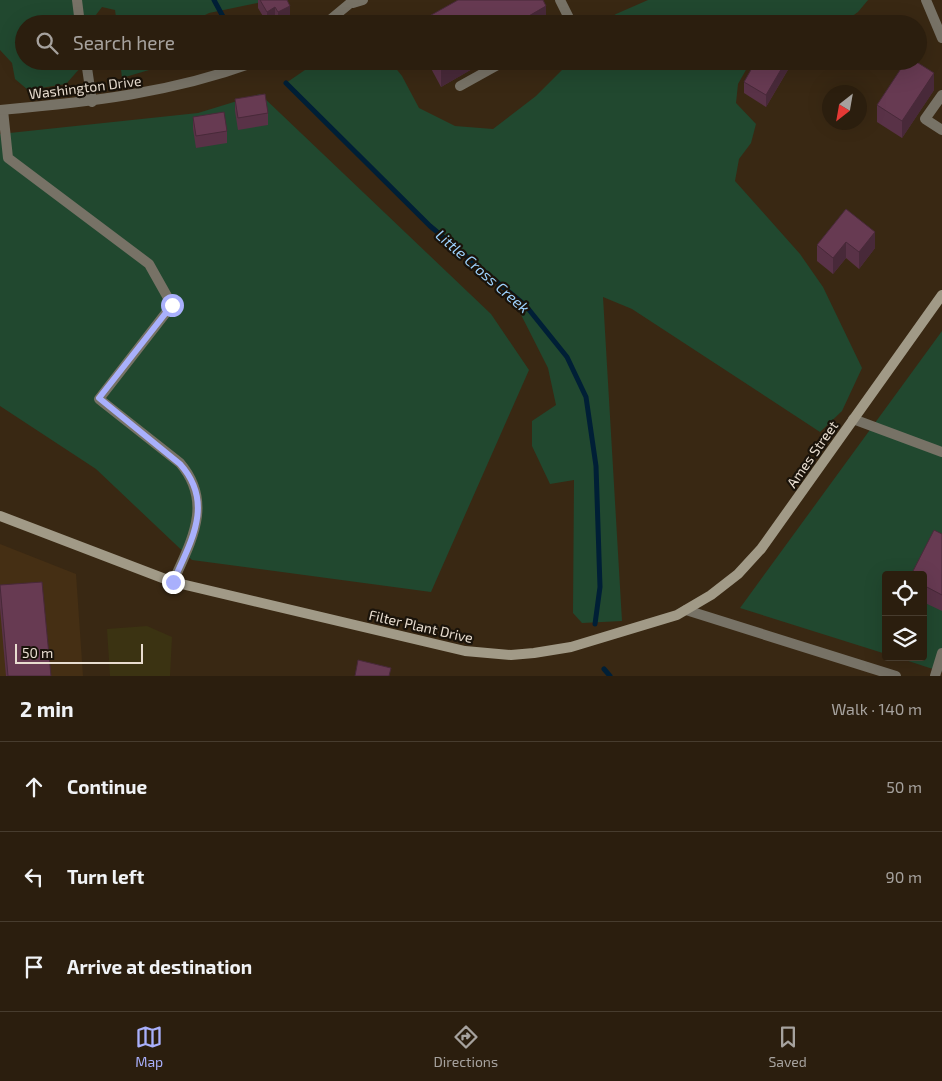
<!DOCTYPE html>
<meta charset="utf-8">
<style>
:root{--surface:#2b1e0e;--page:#332717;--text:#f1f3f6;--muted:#a6a29e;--line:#473c2e;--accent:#a9b0fc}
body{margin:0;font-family:"Exo 2",sans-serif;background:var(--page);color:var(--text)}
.controls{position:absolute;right:15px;bottom:15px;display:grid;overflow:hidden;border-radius:5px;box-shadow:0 5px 20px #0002}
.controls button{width:45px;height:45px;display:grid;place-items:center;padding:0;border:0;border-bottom:1px solid var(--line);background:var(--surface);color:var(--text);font:25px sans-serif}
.compass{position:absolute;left:822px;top:85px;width:45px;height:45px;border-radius:50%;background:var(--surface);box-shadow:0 5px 20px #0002;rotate:211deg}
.scale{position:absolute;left:15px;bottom:12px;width:128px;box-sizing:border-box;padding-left:5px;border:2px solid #e8ddd0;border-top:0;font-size:14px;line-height:18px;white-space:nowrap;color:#e8ddd0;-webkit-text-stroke:4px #1a130a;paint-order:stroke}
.stop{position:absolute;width:15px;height:15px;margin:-11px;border:4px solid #a9b0fc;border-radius:50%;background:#fff}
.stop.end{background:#a9b0fc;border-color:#fff;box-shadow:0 1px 5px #0008}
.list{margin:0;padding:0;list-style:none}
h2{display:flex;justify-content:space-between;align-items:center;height:65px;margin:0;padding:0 20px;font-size:21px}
h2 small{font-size:16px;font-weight:400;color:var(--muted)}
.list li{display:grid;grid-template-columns:32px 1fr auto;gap:15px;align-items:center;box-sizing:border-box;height:90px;padding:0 20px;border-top:1px solid var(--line)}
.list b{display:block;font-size:19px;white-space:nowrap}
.list em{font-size:16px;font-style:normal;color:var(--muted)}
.icon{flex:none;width:28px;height:28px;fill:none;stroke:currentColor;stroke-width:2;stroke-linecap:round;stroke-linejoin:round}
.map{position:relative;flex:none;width:942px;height:676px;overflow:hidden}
.search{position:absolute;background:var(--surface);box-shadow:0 5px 20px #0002;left:15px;right:15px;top:15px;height:55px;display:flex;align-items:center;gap:12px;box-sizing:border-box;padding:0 18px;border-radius:28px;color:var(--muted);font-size:19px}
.sheet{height:335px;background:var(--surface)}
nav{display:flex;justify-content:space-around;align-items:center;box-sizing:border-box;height:70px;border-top:1px solid var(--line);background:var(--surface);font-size:14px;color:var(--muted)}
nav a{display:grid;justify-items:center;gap:2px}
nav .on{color:var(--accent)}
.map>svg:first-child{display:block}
.built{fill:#452f14}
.green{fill:#21482f}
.sand{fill:#3b3312}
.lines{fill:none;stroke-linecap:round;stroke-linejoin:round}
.stream{stroke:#001f36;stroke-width:5}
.lane{stroke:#777266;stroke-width:10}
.street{stroke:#777266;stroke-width:10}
.secondary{stroke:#a19a87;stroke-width:10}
.wall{fill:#593247}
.shaded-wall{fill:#482939}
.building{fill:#673a52;stroke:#482939}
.route{stroke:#a9b0fc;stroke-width:6}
.labels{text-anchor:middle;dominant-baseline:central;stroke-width:4.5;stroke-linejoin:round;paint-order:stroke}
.street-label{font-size:14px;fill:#e8ddd0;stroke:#1a130a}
.water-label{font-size:15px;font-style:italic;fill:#9dd1fd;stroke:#1a130a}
</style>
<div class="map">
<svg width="942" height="676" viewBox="0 0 942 676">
<rect width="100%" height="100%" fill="#392813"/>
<path class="built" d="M0,544L76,574L83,676H0Z"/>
<g class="green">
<path d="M0,0H285L262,2L209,13L187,24H117L115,10L102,7L89,24H24V61H82L81,67L66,84L28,90L15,79L12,63L0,50Z"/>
<path d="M648,0H868L858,12L841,24H601L616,14Z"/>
<path d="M120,61H151L149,70L122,78Z"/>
<path d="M318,61H390L402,76L419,108L455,126L493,129L536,96L571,61H751L738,84L736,103L756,124L751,143L739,159L735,181L800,254L823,287L862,368L842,411L820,432L632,309L603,297L622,621L582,623L573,613L574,480L550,484L532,446V421L556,405L548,368L510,293L417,212L286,83Z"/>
<path d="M260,94L491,314L529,370L431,592L192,560L96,469L0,406V134L198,113Z"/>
<path d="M942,331V672L896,657H923V575H886V654L740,608Z"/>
</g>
<path class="sand" d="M147,626L172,637L170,676H110L107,629Z"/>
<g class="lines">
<g class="stream">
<path d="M214,0L227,24"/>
<path d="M286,83L430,226L526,306L567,357L586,397L596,466L600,587L595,624"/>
<path d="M604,669L610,676"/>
</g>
<g class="lane">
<path d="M560,0L572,24"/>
<path d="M926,0L942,38"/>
<path d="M353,3L363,0"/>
<path d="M460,86L505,61"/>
<path d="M942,95L925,119L942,130"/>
<path d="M3,110L8,158L149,264L172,305L99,399L180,463C214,503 191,541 173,582"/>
<path d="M853,419L942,452"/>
<path d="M935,676L942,653"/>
</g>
<g class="street">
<path d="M77,0L80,24"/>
<path d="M325,24L354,0"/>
<path d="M86,61L92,102"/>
<path d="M0,110C90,102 172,93 258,61"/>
<path d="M686,610L896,676"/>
</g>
<path class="secondary" d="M0,516L173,582L465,651L511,655L534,653L571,647L677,615L711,595L738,574L761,549L942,295"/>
</g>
<g class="wall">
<path d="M258,0H287L290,17L278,24L275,18L267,23L258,8Z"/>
<path d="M427,61H486L441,87Z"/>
<path d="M789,61V68L766,107L744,93V82Z"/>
<path d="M934,90L902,138L877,122V105Z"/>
<path d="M235,99L268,113V125L238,130L235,111Z"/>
<path d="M193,117L227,131V143L196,148L193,129Z"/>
<path d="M846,209L875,248L859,269L846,258L833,274L817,261V245Z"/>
<path d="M942,534V611L923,602V575Z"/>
<path d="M0,585L51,676H6L0,608Z"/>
</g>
<g class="shaded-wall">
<path d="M290,6V17L278,24V12Z"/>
<path d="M546,6V24H515Z"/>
<path d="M275,7V18L267,23V12Z"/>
<path d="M449,61H486L441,87V65Z"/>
<path d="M786,61H789V68L766,107V95Z"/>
<path d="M934,73V90L902,138V121Z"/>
<path d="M875,232V248L859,269V252Z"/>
<path d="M846,242V258L833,274V258Z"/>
</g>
<g class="building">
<path d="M260,0H287L290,6L278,12L275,7L267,12Z"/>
<path d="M458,0H543L546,6L515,24H418L417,23Z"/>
<path d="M439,61H449L441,65Z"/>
<path d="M756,61H786L766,95L744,82Z"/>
<path d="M906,61H915L934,73L902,121L877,105Z"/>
<path d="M265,94L268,113L238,118L235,99Z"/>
<path d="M224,112L227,131L196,136L193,117Z"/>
<path d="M846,209L875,232L859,252L846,242L833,258L817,245Z"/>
<path d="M934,530L942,534V595L923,585V575H911Z"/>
<path d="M42,582L51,676H8L0,585Z"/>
<path d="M358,660L391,668L389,676H355Z"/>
</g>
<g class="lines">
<path class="route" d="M172,305L99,398L180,464C215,503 191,541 173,582"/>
</g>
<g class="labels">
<g class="street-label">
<text transform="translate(85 87) rotate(-7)">Washington Drive</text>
<text transform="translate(812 454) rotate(-55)">Ames Street</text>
<text transform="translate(421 626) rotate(13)">Filter Plant Drive</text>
</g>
<g class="water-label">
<text transform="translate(483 271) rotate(41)">Little Cross Creek</text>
</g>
</g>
</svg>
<div class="controls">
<button><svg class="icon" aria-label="locate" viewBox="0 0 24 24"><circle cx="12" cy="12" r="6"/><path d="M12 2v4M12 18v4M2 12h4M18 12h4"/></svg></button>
<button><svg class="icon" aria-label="layers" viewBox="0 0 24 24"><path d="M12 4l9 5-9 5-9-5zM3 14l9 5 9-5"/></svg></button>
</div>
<svg class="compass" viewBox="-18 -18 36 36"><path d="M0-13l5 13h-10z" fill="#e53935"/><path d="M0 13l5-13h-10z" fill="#a6a29e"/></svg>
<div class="scale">50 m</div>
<div class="stop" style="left:172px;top:305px"></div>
<div class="stop end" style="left:173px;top:582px"></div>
<div class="search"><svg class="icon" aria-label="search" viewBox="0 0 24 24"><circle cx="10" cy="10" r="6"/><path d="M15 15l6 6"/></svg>Search here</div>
</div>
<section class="sheet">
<h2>2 min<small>Walk · 140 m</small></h2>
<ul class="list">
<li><svg class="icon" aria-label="ahead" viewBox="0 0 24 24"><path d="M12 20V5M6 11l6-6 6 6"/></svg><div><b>Continue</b></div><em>50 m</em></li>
<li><svg class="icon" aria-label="left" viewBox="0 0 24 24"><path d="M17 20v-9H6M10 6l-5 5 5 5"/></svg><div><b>Turn left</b></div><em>90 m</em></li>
<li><svg class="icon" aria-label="arrive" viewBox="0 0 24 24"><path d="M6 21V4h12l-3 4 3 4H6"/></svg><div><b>Arrive at destination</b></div></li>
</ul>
</section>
<nav>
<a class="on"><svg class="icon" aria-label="map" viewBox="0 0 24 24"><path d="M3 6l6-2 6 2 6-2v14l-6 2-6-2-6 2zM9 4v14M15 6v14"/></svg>Map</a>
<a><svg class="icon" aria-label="directions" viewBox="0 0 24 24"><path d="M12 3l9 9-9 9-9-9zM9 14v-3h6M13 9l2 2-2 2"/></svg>Directions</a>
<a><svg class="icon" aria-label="saved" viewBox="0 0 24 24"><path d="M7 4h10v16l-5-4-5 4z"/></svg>Saved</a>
</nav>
